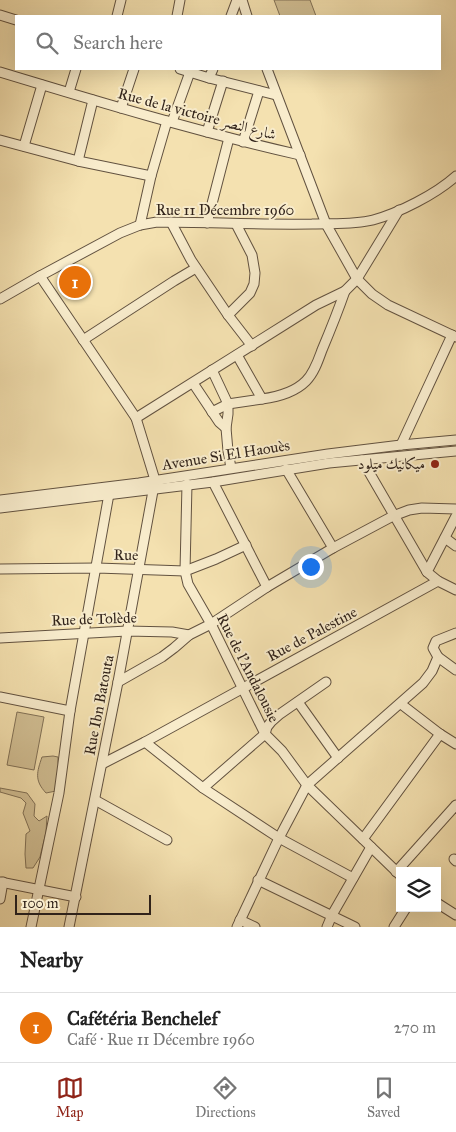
<!DOCTYPE html>
<meta charset="utf-8">
<style>
:root{--surface:#fff;--page:#f6f6f6;--text:#222;--muted:#767676;--line:#e0e0e0;--accent:#8f2418}
body{margin:0;font-family:"IM FELL Great Primer",Amiri,serif;background:var(--page);color:var(--text)}
.controls{position:absolute;right:15px;bottom:15px;display:grid;overflow:hidden;border-radius:0px;box-shadow:0 5px 20px #0002}
.controls button{width:45px;height:45px;display:grid;place-items:center;padding:0;border:0;border-bottom:1px solid var(--line);background:var(--surface);color:var(--text);font:25px sans-serif}
.scale{position:absolute;left:15px;bottom:12px;width:136px;box-sizing:border-box;padding-left:5px;border:2px solid #31231a;border-top:0;font-size:14px;line-height:18px;white-space:nowrap;color:#31231a;-webkit-text-stroke:4px #f8eccc;paint-order:stroke}
.you{position:absolute;left:310px;top:566px;width:18px;height:18px;margin:-12px;border:4px solid #fff;border-radius:50%;background:#1a73e8;box-shadow:0 0 0 8px #1a73e833}
.badge{display:grid;place-items:center;width:32px;height:32px;border-radius:50%;background:var(--accent);color:#fff;font-size:16px;font-weight:700}
.pin{position:absolute;translate:-50% -50%;border:2px solid #fff;box-shadow:0 1px 5px #0006}
.list{margin:0;padding:0;list-style:none}
h2{display:flex;justify-content:space-between;align-items:center;height:65px;margin:0;padding:0 20px;font-size:21px}
h2 small{font-size:16px;font-weight:400;color:var(--muted)}
.list li{display:grid;grid-template-columns:32px 1fr auto;gap:15px;align-items:center;box-sizing:border-box;height:70px;padding:0 20px;border-top:1px solid var(--line)}
.list b{display:block;font-size:19px;white-space:nowrap}
.list p{margin:0;font-size:16px;white-space:nowrap;color:var(--muted)}
.list em{font-size:16px;font-style:normal;color:var(--muted)}
.icon{flex:none;width:28px;height:28px;fill:none;stroke:currentColor;stroke-width:2;stroke-linecap:round;stroke-linejoin:round}
.map{position:relative;flex:none;width:456px;height:927px;overflow:hidden}
.search{position:absolute;background:var(--surface);box-shadow:0 5px 20px #0002;left:15px;right:15px;top:15px;height:55px;display:flex;align-items:center;gap:12px;box-sizing:border-box;padding:0 18px;border-radius:0px;color:var(--muted);font-size:19px}
.sheet{height:135px;background:var(--surface)}
nav{display:flex;justify-content:space-around;align-items:center;box-sizing:border-box;height:70px;border-top:1px solid var(--line);background:var(--surface);font-size:14px;color:var(--muted)}
nav a{display:grid;justify-items:center;gap:2px}
nav .on{color:var(--accent)}
.map>svg:first-child{display:block}
.green{fill:#d3c196;stroke:#827258}
.lines{fill:none;stroke-linecap:round;stroke-linejoin:round}
.minor-casing{stroke:#625240;stroke-width:11}
.minor{stroke:#f8eccc;stroke-width:9}
.poi-dot{fill:#8f2418;stroke:#f8eccc;stroke-width:2}
.labels{text-anchor:middle;dominant-baseline:central;stroke-width:4;stroke-linejoin:round;paint-order:stroke}
.street-label{font-size:15px;fill:#31231a;stroke:#f8eccc}
.poi-label{font-size:15px;fill:#31231a;stroke:#f8eccc;text-anchor:end}
</style>
<div class="map">
<svg width="456" height="927" viewBox="0 0 456 927">
<rect width="100%" height="100%" fill="#f4e1b0"/>
<filter id="stains"><feTurbulence type="fractalNoise" baseFrequency=".004" numOctaves="4"/><feColorMatrix values="0 0 0 0 .2 0 0 0 0 .09 0 0 0 0 .02 0 0 0 .5 -.17"/></filter>
<radialGradient id="worn" r=".72"><stop offset=".6" stop-color="#630" stop-opacity="0"/><stop offset="1" stop-color="#630" stop-opacity=".3"/></radialGradient>
<g class="green">
<path d="M274,0H310L316,16H280Z"/>
<path d="M17,712L44,717L34,770L7,765Z"/>
<path d="M53,756L58,757V762L60,774L56,791L46,793C34,780 37,772 42,757Z"/>
<path d="M0,788L27,793L35,804L34,816L39,821L47,816L46,832L40,857L33,868H26L25,854L26,834L30,831L23,813L26,803L21,798L0,792Z"/>
</g>
<g class="lines">
<g class="minor-casing">
<g id="minor">
<path d="M242,0L247,16"/>
<path d="M0,15L16,20"/>
<path d="M117,16L121,0"/>
<path d="M177,16L180,0"/>
<path d="M231,16L237,0"/>
<path d="M180,69L209,78L213,69"/>
<path d="M267,69L326,224L357,279L372,294L388,305L456,337"/>
<path d="M0,72C99,102 199,132 300,155"/>
<path d="M209,78L276,95"/>
<path d="M69,92L76,69"/>
<path d="M121,108L134,69"/>
<path d="M172,122L190,72"/>
<path d="M207,132L223,81"/>
<path d="M0,140L78,161L151,176"/>
<path d="M243,142L259,91"/>
<path d="M24,146L42,85"/>
<path d="M78,161L93,100"/>
<path d="M171,222L191,260L228,315L252,346"/>
<path d="M207,223L229,138"/>
<path d="M140,225L151,176L167,121"/>
<path d="M40,276L136,418L155,480L118,682L69,927"/>
<path d="M0,299L40,276L120,233L140,225L157,222C208,222 260,225 312,224C332,223 353,225 373,220C399,213 436,194 456,176"/>
<path d="M228,315L250,293L254,284L255,273L252,255L236,224"/>
<path d="M83,340L174,281L196,268"/>
<path d="M237,355L262,399C277,397 295,392 306,381C314,373 318,361 322,350C330,331 338,311 345,291"/>
<path d="M212,370L228,404V414L226,428L228,451L231,468"/>
<path d="M193,383L219,422L226,428"/>
<path d="M212,412L228,404L262,399"/>
<path d="M136,418L316,305L345,291L357,279L399,210"/>
<path d="M401,445L452,335"/>
<path d="M362,460L427,572"/>
<path d="M286,469L333,548"/>
<path d="M213,482L267,587"/>
<path d="M187,484L185,571L188,584L211,624L265,734L282,751L307,785L400,875"/>
<path d="M0,500L139,483L328,454L401,445L456,440"/>
<path d="M0,508L213,482L329,463L456,451"/>
<path d="M445,538L456,546"/>
<path d="M0,569L97,568L185,571L216,559L246,545"/>
<path d="M438,581L427,572L456,516"/>
<path d="M0,638L127,631L172,632L189,635"/>
<path d="M438,657L456,670"/>
<path d="M118,682L162,657L174,648L189,635L211,624L267,587L333,548L393,516L409,510L422,508L456,509"/>
<path d="M0,697L70,711"/>
<path d="M298,702L338,758"/>
<path d="M401,704L440,734L456,744"/>
<path d="M145,742L203,788L279,838L353,878"/>
<path d="M102,764L145,742L438,581L456,590"/>
<path d="M203,788L265,734L267,727L271,722L280,714L326,682"/>
<path d="M95,800L167,840"/>
<path d="M363,839L440,734"/>
<path d="M454,859L456,861"/>
<path d="M396,872L456,805"/>
<path d="M258,880L355,927"/>
<path d="M0,882L76,897"/>
<path d="M0,899L3,882"/>
<path d="M437,903L456,915"/>
<path d="M240,920L255,927"/>
<path d="M31,927L59,793L70,711L109,494"/>
<path d="M237,927L279,838L307,785L423,683L432,671L438,657L433,648L436,641L456,633"/>
<path d="M327,927L332,915L371,847"/>
<path d="M394,927L406,908"/>
</g>
</g>
<use href="#minor" class="minor"/>
</g>
<circle class="poi-dot" cx="435" cy="464" r="5"/>
<g class="labels">
<g class="street-label">
<text transform="translate(197 114) rotate(15)">Rue de la victoire شارع النصر</text>
<text x="225" y="210">Rue 11 Décembre 1960</text>
<text transform="translate(226 455) rotate(-9)">Avenue Si El Haouès</text>
<text transform="translate(126 555) rotate(1)">Rue</text>
<text transform="translate(94 619) rotate(-2)">Rue de Tolède</text>
<text transform="translate(312 634) rotate(-28)">Rue de Palestine</text>
<text transform="translate(248 668) rotate(63)">Rue de l'Andalousie</text>
<text transform="translate(99 705) rotate(-79)">Rue Ibn Batouta</text>
</g>
<g class="poi-label">
<text x="425" y="464">ميكانيك ميلود</text>
</g>
</g>
<rect width="100%" height="100%" filter="url(#stains)"/>
<rect width="100%" height="100%" fill="url(#worn)"/>
</svg>
<div class="controls">
<button><svg class="icon" aria-label="layers" viewBox="0 0 24 24"><path d="M12 4l9 5-9 5-9-5zM3 14l9 5 9-5"/></svg></button>
</div>
<div class="scale">100 m</div>
<div class="you"></div>
<div class="pin badge" style="left:75px;top:282px;background:#e8710a">1</div>
<div class="search"><svg class="icon" aria-label="search" viewBox="0 0 24 24"><circle cx="10" cy="10" r="6"/><path d="M15 15l6 6"/></svg>Search here</div>
</div>
<section class="sheet">
<h2>Nearby<small></small></h2>
<ul class="list">
<li><span class="badge" style="background:#e8710a">1</span><div><b>Cafétéria Benchelef</b><p>Café · Rue 11 Décembre 1960</p></div><em>270 m</em></li>
</ul>
</section>
<nav>
<a class="on"><svg class="icon" aria-label="map" viewBox="0 0 24 24"><path d="M3 6l6-2 6 2 6-2v14l-6 2-6-2-6 2zM9 4v14M15 6v14"/></svg>Map</a>
<a><svg class="icon" aria-label="directions" viewBox="0 0 24 24"><path d="M12 3l9 9-9 9-9-9zM9 14v-3h6M13 9l2 2-2 2"/></svg>Directions</a>
<a><svg class="icon" aria-label="saved" viewBox="0 0 24 24"><path d="M7 4h10v16l-5-4-5 4z"/></svg>Saved</a>
</nav>
